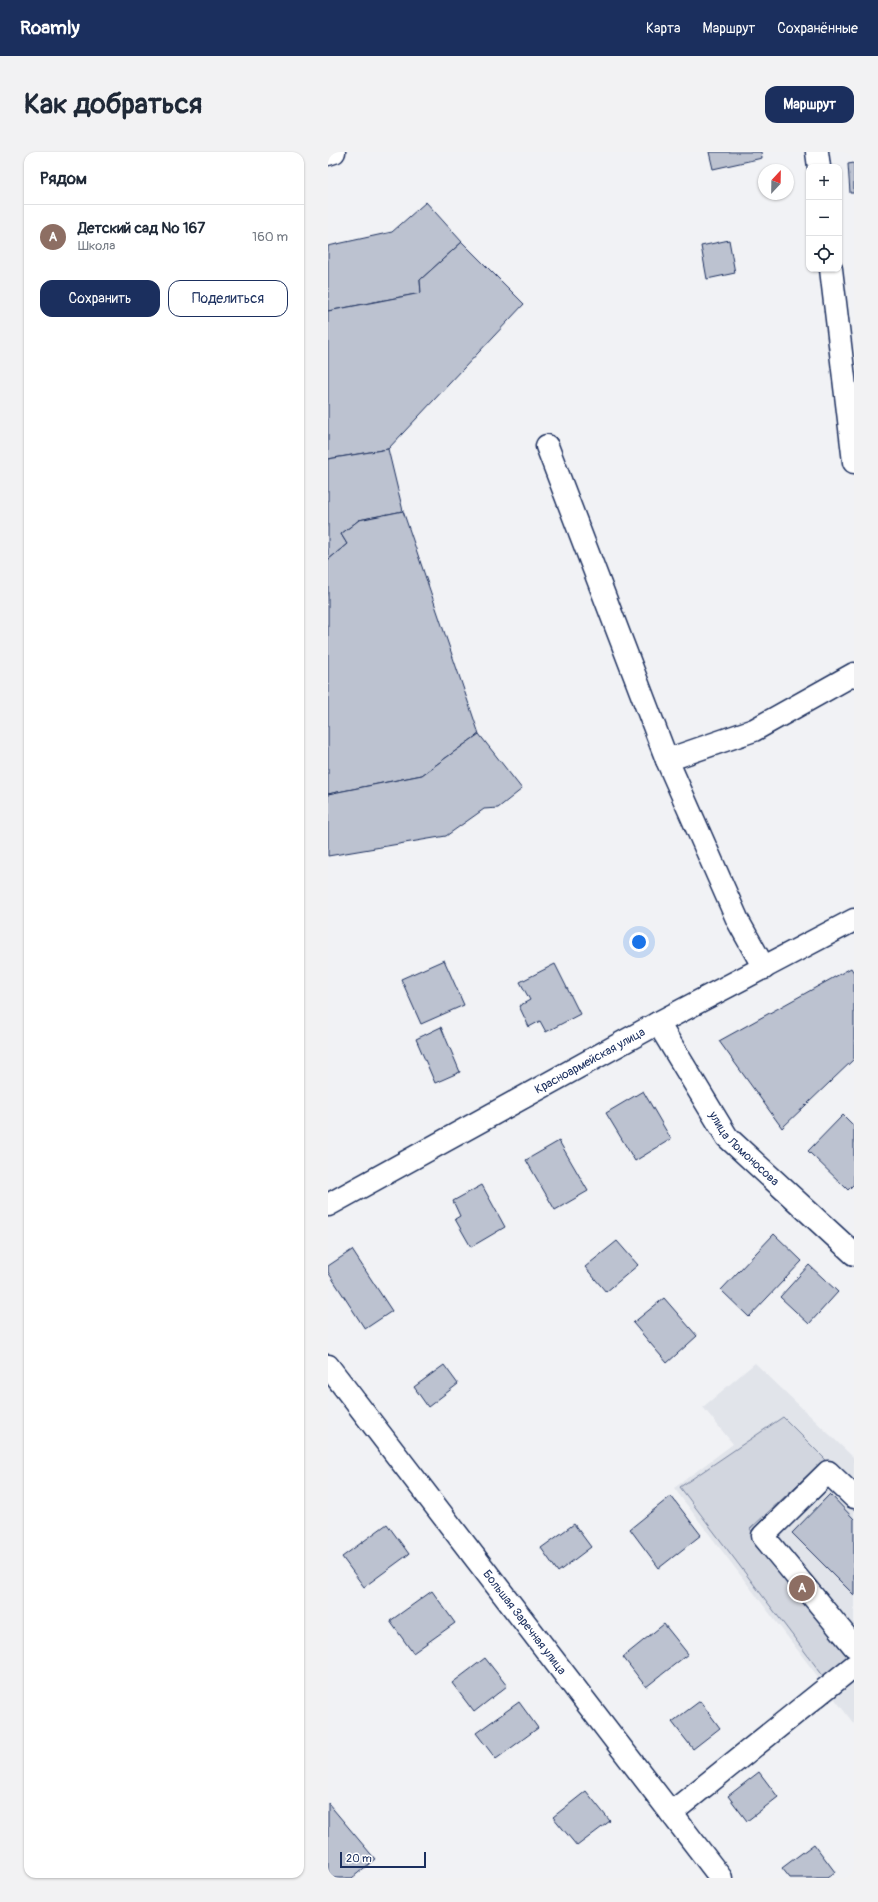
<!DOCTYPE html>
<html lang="ru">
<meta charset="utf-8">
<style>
:root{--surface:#fff;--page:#f2f2f3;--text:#1f2937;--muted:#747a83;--line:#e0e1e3;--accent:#1b2f5e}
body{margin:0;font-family:Pangolin,sans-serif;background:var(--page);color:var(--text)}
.controls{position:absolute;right:12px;top:12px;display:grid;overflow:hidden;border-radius:8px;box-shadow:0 1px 3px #0004}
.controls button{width:36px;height:36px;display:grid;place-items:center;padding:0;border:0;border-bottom:1px solid var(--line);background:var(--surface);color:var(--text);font:20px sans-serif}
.compass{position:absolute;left:430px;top:12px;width:36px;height:36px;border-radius:50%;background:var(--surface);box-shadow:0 1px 3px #0004;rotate:22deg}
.scale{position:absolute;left:12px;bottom:10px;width:86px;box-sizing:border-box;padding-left:4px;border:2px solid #1b2f5e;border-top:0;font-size:11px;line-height:14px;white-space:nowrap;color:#1b2f5e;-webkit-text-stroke:3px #fff;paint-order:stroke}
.you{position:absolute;left:311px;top:790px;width:14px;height:14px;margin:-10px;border:3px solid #fff;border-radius:50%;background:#1a73e8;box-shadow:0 0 0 6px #1a73e833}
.badge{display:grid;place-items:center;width:26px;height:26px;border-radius:50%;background:var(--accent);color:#fff;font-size:13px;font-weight:700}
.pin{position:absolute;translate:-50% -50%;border:2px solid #fff;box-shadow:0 1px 4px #0006}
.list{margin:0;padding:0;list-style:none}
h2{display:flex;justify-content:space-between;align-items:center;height:52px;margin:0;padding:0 16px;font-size:17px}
h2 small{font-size:13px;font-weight:400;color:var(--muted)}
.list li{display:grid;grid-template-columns:26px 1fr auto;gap:12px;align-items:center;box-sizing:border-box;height:64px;padding:0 16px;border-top:1px solid var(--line)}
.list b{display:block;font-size:15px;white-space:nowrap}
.list p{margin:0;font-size:13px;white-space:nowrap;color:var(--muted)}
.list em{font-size:13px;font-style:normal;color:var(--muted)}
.actions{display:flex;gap:8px;padding:12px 16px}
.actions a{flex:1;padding:9px 0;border:1px solid var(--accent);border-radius:12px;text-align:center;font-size:14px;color:var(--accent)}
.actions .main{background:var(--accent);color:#fff}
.icon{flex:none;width:22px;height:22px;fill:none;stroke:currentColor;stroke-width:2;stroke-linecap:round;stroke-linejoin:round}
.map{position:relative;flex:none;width:526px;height:1726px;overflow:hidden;border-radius:12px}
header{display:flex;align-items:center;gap:24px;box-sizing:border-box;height:56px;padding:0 20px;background:var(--accent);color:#fff}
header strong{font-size:19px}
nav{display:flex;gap:22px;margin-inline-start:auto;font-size:14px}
.intro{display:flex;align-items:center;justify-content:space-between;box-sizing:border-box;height:96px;padding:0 24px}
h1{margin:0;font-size:28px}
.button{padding:10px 18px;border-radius:12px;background:var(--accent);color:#fff;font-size:14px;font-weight:700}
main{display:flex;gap:24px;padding:0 24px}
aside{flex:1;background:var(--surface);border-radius:12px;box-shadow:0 1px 3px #0004}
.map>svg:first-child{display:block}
.built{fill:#e1e4ea}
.green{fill:#d2d6df;stroke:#76829e}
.building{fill:#bcc2d0;stroke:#1b2f5e}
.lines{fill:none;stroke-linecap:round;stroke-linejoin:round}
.minor-casing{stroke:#1b2f5e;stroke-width:25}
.minor{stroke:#fff;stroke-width:22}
.labels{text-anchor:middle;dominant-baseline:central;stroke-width:4;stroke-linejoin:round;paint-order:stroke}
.street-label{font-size:12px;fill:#1b2f5e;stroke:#fff}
</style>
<header>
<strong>Roamly</strong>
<nav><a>Карта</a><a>Маршрут</a><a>Сохранённые</a></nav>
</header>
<div class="intro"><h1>Как добраться</h1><a class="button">Маршрут</a></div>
<main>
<aside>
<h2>Рядом<small></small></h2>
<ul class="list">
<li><span class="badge" style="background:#8d6e63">A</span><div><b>Детский сад № 167</b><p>Школа</p></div><em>160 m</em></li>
</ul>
<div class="actions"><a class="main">Сохранить</a><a>Поделиться</a></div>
</aside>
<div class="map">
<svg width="526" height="1726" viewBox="0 0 526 1726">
<rect width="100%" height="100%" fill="#f1f2f5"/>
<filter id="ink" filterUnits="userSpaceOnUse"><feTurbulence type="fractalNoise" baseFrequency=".025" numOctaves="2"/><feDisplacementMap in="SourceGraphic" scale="8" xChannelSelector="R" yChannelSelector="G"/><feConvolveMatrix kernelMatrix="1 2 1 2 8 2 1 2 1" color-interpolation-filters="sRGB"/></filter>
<g filter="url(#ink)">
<path class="built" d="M427,1211L526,1306V1572L346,1336L405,1292L375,1255Z"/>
<path class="green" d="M455,1265L497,1307L422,1377L526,1502L499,1529L352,1335Z"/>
<g class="building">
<path d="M381,0H433L434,6L385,17Z"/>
<path d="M526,11V41H522L520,12Z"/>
<path d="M98,50L134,90L92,128L93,141L0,159V94L64,80Z"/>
<path d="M401,88L407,121L379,127L373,94Z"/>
<path d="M134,90L196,152L60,297L0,307V159L93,141L92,128Z"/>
<path d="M60,297L75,359L31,368L13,382L19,392L0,408V307Z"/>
<path d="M75,359L151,582L94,623L0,642V408L19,392L13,382L31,368Z"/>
<path d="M151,582L194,637L170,656L156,657L118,684L0,704V642L94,623Z"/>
<path d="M116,808L136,853L93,872L73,827Z"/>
<path d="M227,812L252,862L218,880L212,869L201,875L191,854L202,848L192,830Z"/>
<path d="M523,816L526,821V907L454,976L391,889Z"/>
<path d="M113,875L132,920L107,931L88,887Z"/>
<path d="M315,939L343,987L307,1009L278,961Z"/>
<path d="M515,963L526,974V1032L520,1038L480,999Z"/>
<path d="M231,989L260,1039L227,1058L198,1008Z"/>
<path d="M154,1033L177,1075L143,1095L127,1067L132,1064L125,1049Z"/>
<path d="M446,1082L474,1109L421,1165L393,1138Z"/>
<path d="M289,1089L310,1113L278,1140L257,1115Z"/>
<path d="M24,1098L64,1159L37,1177L0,1120V1114Z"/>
<path d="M481,1113L510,1140L481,1172L452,1145Z"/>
<path d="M336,1146L369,1184L339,1211L305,1171Z"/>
<path d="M116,1213L130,1232L100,1255L86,1235Z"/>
<path d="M502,1342L526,1367V1443L464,1381Z"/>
<path d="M343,1344L373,1383L331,1416L302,1377Z"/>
<path d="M59,1372L81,1402L36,1435L14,1405Z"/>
<path d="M246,1372L263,1395L230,1420L213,1396Z"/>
<path d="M104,1439L127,1471L85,1501L62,1469Z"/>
<path d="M336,1472L360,1502L318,1535L295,1505Z"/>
<path d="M157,1506L179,1534L146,1560L124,1531Z"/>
<path d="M372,1549L392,1576L365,1597L344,1570Z"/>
<path d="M191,1550L210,1576L168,1607L148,1581Z"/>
<path d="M431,1620L450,1645L419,1669L400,1644Z"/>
<path d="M258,1639L282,1669L249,1694L225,1665Z"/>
<path d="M0,1651L47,1707L24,1726H0Z"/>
<path d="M486,1692L507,1720L499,1726H462L454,1716Z"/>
</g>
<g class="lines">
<g class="minor-casing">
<g id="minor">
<path d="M489,0L491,15"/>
<path d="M0,2L6,0"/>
<path d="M503,117L526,310"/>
<path d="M219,294L339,608L410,769L436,816"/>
<path d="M339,608L426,578L526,522"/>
<path id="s1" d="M330,871L399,985L526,1102"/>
<path id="s2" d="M0,1053L330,871L526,768"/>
<path id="s3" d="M0,1214L393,1726"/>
<path d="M526,1345L500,1320L435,1384L526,1494"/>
<path d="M343,1661L526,1514"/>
</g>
</g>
<use href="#minor" class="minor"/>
</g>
</g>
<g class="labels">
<g class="street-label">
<text stroke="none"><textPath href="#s2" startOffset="299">Красноармейская улица</textPath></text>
<text stroke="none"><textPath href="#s1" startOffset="153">улица Ломоносова</textPath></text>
<text stroke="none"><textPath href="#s3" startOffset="323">Большая Заречная улица</textPath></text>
</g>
</g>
</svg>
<div class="controls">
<button>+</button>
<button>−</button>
<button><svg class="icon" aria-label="locate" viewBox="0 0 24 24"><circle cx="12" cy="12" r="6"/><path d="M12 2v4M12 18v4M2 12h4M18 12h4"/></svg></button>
</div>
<svg class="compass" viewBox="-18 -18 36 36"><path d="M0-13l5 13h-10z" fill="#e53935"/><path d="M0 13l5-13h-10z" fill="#747a83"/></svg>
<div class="scale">20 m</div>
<div class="you"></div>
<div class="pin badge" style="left:474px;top:1436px;background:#8d6e63">A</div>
</div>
</main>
